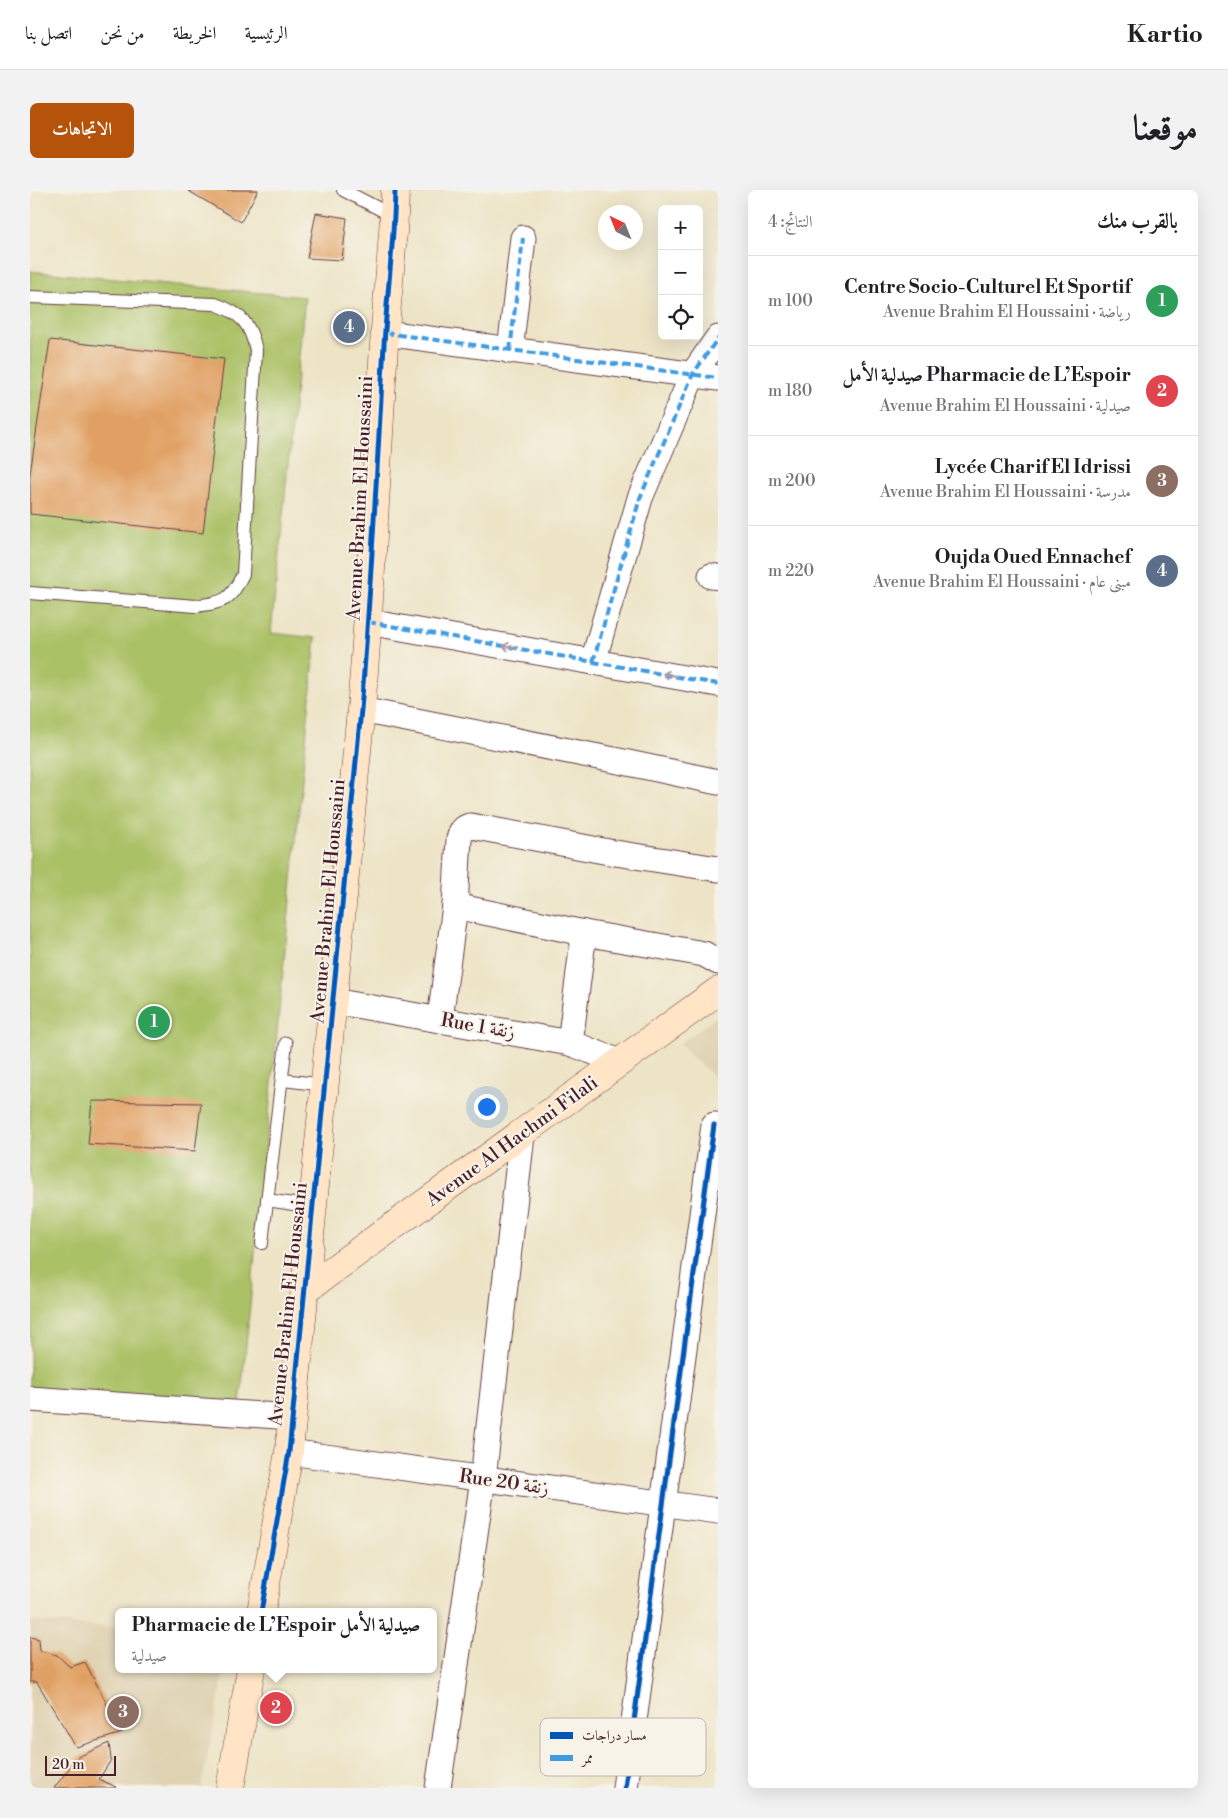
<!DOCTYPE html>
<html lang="ar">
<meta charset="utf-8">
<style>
:root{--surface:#fff;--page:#f2f2f2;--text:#202124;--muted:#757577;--line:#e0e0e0;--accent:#b45309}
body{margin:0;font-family:"Libre Bodoni",Amiri,serif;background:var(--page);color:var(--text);direction:rtl}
.controls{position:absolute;right:15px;top:15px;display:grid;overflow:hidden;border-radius:8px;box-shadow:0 5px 20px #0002}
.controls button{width:45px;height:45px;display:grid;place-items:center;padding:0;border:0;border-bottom:1px solid var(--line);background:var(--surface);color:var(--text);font:25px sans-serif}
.compass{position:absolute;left:568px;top:15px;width:45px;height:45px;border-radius:50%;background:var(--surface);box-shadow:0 5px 20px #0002;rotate:317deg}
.scale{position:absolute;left:15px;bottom:12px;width:71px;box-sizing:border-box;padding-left:5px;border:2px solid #4a1f2b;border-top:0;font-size:14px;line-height:18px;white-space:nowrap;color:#4a1f2b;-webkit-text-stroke:4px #f7f3e8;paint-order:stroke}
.you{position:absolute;left:456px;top:916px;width:18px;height:18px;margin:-12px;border:4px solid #fff;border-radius:50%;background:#1a73e8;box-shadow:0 0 0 8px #1a73e833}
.badge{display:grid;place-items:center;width:32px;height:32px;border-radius:50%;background:var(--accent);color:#fff;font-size:16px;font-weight:700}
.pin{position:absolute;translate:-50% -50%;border:2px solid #fff;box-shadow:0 1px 5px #0006}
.popup{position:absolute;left:85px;top:1418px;width:322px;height:65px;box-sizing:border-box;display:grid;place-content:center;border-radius:8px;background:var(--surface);filter:drop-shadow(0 1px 4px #0005);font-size:16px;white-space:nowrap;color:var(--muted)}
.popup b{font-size:19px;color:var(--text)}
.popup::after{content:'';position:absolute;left:50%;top:100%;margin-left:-10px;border:10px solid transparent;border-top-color:var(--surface)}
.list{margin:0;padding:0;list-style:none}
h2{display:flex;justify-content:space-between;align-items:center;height:65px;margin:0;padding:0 20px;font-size:21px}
h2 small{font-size:16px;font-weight:400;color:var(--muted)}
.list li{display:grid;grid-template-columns:32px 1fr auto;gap:15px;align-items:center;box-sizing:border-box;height:90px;padding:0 20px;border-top:1px solid var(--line)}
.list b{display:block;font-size:19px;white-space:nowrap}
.list p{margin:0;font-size:16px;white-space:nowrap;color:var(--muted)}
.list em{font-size:16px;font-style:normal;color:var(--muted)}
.icon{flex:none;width:28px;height:28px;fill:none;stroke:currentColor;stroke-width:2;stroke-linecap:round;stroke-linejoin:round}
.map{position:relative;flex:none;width:688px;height:1598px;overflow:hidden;direction:ltr;border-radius:8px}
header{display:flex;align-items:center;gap:30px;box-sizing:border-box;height:70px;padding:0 25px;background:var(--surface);border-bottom:1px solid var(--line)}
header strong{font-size:24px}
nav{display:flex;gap:28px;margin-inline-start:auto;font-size:18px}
.intro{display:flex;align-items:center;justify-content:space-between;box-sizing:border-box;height:120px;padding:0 30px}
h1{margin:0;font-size:35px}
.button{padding:12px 22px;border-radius:8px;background:var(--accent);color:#fff;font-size:18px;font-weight:700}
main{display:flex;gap:30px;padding:0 30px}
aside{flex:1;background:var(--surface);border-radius:8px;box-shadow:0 5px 20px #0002}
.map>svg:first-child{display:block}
.built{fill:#e0d3b4}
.green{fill:#abc166;stroke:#7a7048}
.building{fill:#e1a064}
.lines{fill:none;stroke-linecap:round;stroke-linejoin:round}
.lane-casing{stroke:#623d42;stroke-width:14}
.street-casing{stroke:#623d42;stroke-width:27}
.secondary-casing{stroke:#623d42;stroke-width:29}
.lane{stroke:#fff;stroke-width:12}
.street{stroke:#fff;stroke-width:25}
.secondary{stroke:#ffe4c6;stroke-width:28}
.quiet{stroke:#409be1;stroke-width:4;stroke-dasharray:8 4;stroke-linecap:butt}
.cycleway-casing{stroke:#f7f3e8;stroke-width:8}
.cycleway{stroke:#0057b8;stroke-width:5}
.oneway{stroke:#ae9aa0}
.labels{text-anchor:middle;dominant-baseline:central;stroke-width:4;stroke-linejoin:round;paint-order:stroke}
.street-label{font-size:19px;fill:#4a1f2b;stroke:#f7f3e8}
.key{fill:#f7f3e8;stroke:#c3b3af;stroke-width:1}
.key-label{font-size:14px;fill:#4a1f2b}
</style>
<header>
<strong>Kartio</strong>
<nav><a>الرئيسية</a><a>الخريطة</a><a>من نحن</a><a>اتصل بنا</a></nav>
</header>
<div class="intro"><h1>موقعنا</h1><a class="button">الاتجاهات</a></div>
<main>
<aside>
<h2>بالقرب منك<small>النتائج: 4</small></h2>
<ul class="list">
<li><span class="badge" style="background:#2e9e5b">1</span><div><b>Centre Socio-Culturel Et Sportif</b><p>رياضة · Avenue Brahim El Houssaini</p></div><em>100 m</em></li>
<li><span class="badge" style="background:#e0444e">2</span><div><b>Pharmacie de L’Espoir صيدلية الأمل</b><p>صيدلية · Avenue Brahim El Houssaini</p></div><em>180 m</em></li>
<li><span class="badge" style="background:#8d6e63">3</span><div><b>Lycée Charif El Idrissi</b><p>مدرسة · Avenue Brahim El Houssaini</p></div><em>200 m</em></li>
<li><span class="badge" style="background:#5c6f8a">4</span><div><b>Oujda Oued Ennachef</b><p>مبنى عام · Avenue Brahim El Houssaini</p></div><em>220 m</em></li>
</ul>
</aside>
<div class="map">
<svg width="688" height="1598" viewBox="0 0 688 1598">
<rect width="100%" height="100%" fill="#f7f3e8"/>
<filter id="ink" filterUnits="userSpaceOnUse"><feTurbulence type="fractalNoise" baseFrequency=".02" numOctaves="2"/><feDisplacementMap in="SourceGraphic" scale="10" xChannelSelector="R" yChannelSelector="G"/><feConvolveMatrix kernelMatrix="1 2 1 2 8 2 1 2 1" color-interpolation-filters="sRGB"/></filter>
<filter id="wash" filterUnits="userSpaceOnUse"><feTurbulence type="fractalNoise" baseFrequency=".0096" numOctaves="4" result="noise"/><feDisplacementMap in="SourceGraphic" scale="20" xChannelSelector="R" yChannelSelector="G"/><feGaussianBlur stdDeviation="1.12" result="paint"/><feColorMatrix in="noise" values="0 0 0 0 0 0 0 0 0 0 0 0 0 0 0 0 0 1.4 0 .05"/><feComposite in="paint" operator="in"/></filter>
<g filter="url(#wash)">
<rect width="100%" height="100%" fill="#ede4c6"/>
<g class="built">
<path d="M688,826V891L649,854Z"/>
<path d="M0,1431L88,1438L89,1479H195L171,1598H0Z"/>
</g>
<path class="green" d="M0,81L275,107L241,443L286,448L208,1236L0,1216Z"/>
<g id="blocks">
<g class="building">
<path d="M157,0H228L211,32Z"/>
<path d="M286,23L317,28L312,70L277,68Z"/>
<path d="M20,150L194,169L173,343L0,324V284Z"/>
<path d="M62,911L171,913L165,961L58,954Z"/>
<path d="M0,1447L9,1449L10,1461L27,1465L40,1477L55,1472L92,1543L46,1557L7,1492H0Z"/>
<path d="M79,1553L81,1570L69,1589L86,1597L85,1598H24L48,1567Z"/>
</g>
</g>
</g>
<g filter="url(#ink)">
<use href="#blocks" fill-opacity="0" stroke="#623d42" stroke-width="1"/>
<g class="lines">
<g class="lane-casing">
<g id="lane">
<path d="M313,0L365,27"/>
<path d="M0,107L185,114C211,123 220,133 226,160L213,384C200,411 195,412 166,416L0,403"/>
<path d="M253,890L295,895"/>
<path d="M237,1010L283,1017"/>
<path d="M232,1053L256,853"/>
</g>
</g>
<g class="street-casing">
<g id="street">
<path d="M355,143L688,188"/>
<path d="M480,161L493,48"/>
<path d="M681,386L688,387"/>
<path d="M338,432L688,494"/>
<path d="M563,472L610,308L663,184L688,148"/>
<path d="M331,520L589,571L688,592"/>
<path d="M425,716L554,743L674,764L688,772"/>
<path d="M303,811L540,853L590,872"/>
<path d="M410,829L425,716L429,649C431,642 433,637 441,636L579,662L688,679"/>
<path d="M540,853L554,743"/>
<path d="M0,1209L262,1227"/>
<path d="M259,1262L688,1321"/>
<path d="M408,1598L453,1289L492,945"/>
<path d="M595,1598L684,935"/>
</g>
</g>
<g class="secondary-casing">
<g id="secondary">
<path d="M275,1100L688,801"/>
<path d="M231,1422L259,1262L331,520C341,399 347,277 354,155C357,104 364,52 365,0"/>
<path d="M200,1598L221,1479"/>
</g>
</g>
<use href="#lane" class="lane"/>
<use href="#street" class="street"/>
<use href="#secondary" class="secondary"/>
<g class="quiet">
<path d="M355,143L688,188"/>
<path d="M480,161L493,48"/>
<path d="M338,432L688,494"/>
<path d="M563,472L610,308L663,184L688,148"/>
</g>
<g class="cycleway-casing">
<g id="cycleway">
<path d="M231,1422L259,1262L331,520C341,399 347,277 354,155C357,104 364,52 365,0"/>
<path d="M595,1598L684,935"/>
</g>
</g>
<use href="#cycleway" class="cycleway"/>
</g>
<defs><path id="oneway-shaft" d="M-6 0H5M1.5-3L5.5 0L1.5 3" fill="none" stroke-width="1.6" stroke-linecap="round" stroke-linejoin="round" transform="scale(1.25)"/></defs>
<g class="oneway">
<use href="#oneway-shaft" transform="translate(480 457) rotate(-170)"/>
<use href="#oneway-shaft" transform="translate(640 485) rotate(-170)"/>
</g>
</g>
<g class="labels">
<g class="street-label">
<text transform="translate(330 308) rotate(-87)">Avenue Brahim El Houssaini</text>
<text transform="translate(298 711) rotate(-85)">Avenue Brahim El Houssaini</text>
<text transform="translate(448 836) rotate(10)">Rue 1 زنقة</text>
<text transform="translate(482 951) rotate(-36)">Avenue Al Hachmi Filali</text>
<text transform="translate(258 1114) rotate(-84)">Avenue Brahim El Houssaini</text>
<text transform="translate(474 1292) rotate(8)">Rue 20 زنقة</text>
</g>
</g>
<rect x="510" y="1528" width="166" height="58" rx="8" class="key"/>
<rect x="520" y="1542" width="23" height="7" fill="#0057b8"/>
<rect x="520" y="1565" width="23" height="6" fill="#409be1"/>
<g class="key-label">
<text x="552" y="1550">مسار دراجات</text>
<text x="552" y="1573">ممر</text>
</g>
</svg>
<div class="controls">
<button>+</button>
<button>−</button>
<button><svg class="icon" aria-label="locate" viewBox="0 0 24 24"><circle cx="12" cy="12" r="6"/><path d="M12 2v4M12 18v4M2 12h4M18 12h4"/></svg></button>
</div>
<svg class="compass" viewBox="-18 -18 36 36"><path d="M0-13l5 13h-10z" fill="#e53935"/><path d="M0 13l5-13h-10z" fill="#757577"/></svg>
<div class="scale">20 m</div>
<div class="you"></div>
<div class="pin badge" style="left:124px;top:832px;background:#2e9e5b">1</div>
<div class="pin badge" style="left:246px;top:1518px;background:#e0444e">2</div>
<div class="popup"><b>Pharmacie de L’Espoir صيدلية الأمل</b>صيدلية</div>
<div class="pin badge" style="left:93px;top:1522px;background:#8d6e63">3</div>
<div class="pin badge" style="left:319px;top:137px;background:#5c6f8a">4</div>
</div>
</main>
